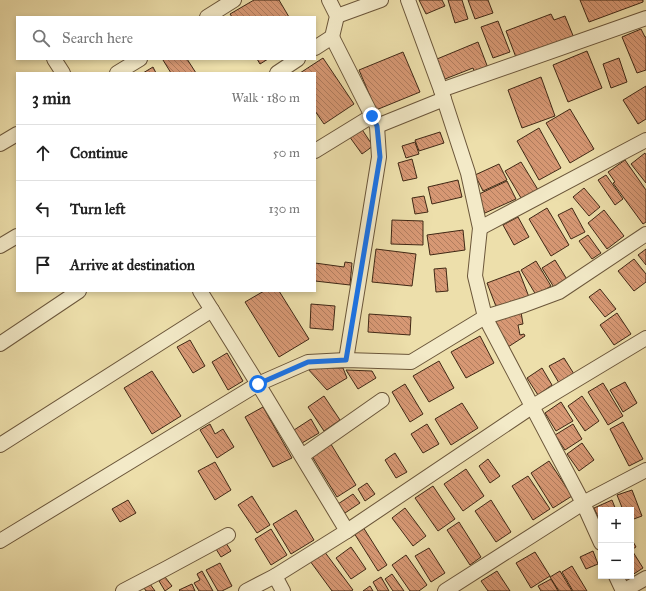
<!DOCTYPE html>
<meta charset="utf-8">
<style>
:root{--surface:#fff;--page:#f6f6f6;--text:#222;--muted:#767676;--line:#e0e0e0}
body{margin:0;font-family:"IM FELL Great Primer",serif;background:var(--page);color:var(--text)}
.controls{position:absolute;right:12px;bottom:12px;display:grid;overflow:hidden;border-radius:0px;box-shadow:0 2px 6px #0003}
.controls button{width:36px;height:36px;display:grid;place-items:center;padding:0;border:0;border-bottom:1px solid var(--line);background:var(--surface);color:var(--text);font:20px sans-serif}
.stop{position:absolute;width:12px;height:12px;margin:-9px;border:3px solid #1a73e8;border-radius:50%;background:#fff}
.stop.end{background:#1a73e8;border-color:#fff;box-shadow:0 1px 4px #0008}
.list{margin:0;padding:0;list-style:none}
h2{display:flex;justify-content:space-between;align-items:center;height:52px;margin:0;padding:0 16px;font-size:17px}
h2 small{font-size:13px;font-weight:400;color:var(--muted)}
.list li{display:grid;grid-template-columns:26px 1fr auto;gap:12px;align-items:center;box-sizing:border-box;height:56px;padding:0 16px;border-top:1px solid var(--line)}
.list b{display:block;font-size:15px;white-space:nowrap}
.list em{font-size:13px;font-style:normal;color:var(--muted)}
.icon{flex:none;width:22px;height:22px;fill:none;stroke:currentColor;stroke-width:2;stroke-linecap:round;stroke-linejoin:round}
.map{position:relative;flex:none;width:646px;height:591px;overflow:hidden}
.search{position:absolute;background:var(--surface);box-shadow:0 2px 6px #0003;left:16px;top:16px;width:300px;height:44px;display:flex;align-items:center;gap:10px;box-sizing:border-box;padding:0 14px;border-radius:0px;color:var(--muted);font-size:15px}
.panel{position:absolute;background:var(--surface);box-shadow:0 2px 6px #0003;left:16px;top:72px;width:300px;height:220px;border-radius:0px}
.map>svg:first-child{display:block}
.building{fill:url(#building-back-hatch);stroke:#402815}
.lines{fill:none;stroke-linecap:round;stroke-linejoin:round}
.minor-casing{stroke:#6b563a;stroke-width:16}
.minor{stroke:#f3eac8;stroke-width:14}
.route{stroke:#1a73e8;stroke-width:5}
</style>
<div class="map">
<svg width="646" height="591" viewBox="0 0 646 591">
<defs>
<pattern id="building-back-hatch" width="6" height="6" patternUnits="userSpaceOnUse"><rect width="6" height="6" fill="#d79874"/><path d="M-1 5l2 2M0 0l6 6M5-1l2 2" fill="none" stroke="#b07c5e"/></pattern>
</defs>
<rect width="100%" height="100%" fill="#eddfab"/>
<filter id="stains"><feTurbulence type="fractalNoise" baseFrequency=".005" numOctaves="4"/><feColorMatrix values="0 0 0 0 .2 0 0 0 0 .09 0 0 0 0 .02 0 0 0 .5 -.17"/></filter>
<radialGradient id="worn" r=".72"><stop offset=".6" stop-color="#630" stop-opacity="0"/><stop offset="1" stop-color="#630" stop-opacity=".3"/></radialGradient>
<g class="building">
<path d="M254,0H279L289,17H232L230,14Z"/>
<path d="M419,0H442L445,6L426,14Z"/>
<path d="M448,0H462L468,19L455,23Z"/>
<path d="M468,0H488L493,13L475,19Z"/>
<path d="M580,0H643V2L589,22Z"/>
<path d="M551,14L554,20L565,16L574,38L517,60L506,31Z"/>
<path d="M498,21L510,52L493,58L481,27Z"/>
<path d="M641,29L645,37H646V70L637,73L622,37Z"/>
<path d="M478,42L488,68L475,73L473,68L445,79L437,59Z"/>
<path d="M587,51L602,88L568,102L553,65Z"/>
<path d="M403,52L420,92L376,110L359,70Z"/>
<path d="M323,58L354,104L324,124L315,111V73H300Z"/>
<path d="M619,58L627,82L611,88L603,64Z"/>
<path d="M164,59H187L196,73H171L163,60Z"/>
<path d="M257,59H268L260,64Z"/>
<path d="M153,67L156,73H143Z"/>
<path d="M541,77L555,116L522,128L508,90Z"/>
<path d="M646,86V119L638,124L623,100Z"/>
<path d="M570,109L594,149L570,163L546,123Z"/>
<path d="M361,128L373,146L362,154L349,136Z"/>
<path d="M539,128L561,168L539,180L517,141Z"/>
<path d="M440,132L444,143L419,151L415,140Z"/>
<path d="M415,142L419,154L406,158L402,146Z"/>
<path d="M645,153L646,155V183L631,164Z"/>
<path d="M412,159L417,178L403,181L398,163Z"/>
<path d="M625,160L646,190V222L643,224L613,183L615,182L608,172Z"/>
<path d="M521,162L540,193L524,203L505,171Z"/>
<path d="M499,164L507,180L483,191L475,175Z"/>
<path d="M606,175L623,199L615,205L598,180Z"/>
<path d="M458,180L462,197L432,204L428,187Z"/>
<path d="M507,181L516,199L485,213L477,195Z"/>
<path d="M584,188L600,207L589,216L573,197Z"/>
<path d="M424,196L428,212L415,214L412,198Z"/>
<path d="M547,208L569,245L551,256L529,219Z"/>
<path d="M572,208L585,232L571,239L558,215Z"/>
<path d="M604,210L624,236L607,249L588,223Z"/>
<path d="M518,217L529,237L514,245L503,225Z"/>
<path d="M392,220L423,221V245L391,244Z"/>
<path d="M463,230L465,250L430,255L427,235Z"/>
<path d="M588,235L601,253L592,259L579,241Z"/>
<path d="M376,249L416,254L412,286L372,282Z"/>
<path d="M646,249V265L638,255Z"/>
<path d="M634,259L646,274V282L634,291L618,271Z"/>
<path d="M555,260L568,281L555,289L542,268Z"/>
<path d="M536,261L551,286L536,295L521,270Z"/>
<path d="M345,262L352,263L350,285L315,281V263L344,267Z"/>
<path d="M446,268L448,291L436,292L434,269Z"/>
<path d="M519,271L529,297L497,309L487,283Z"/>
<path d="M600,289L616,309L605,317L589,297Z"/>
<path d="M264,291H279L309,339L279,357L245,302Z"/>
<path d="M311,304L335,306L333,330L310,328Z"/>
<path d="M521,312L523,324L518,325L520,335L524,334L525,336L508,347L492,318Z"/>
<path d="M617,313L631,334L614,345L600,325Z"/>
<path d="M369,314L411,317L410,335L368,332Z"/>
<path d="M480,336L494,363L466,378L451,352Z"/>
<path d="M190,340L205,366L193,373L177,347Z"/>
<path d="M227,353L243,381L228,390L212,362Z"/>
<path d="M564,358L574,374L559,383L549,366Z"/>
<path d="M439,361L454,388L429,402L413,376Z"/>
<path d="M307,368H343L347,378L327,390Z"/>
<path d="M542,368L552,385L538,395L527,378Z"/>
<path d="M346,370L372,371L376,378L358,389Z"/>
<path d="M152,371L181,416L152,434L124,388Z"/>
<path d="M625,382L637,403L623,412L610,390Z"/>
<path d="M603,383L623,416L608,425L588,392Z"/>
<path d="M405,384L423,414L410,422L392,392Z"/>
<path d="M324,396L340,420L324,431L308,407Z"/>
<path d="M582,396L599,421L585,431L568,406Z"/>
<path d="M561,402L573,421L556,431L545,413Z"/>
<path d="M462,403L478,428L451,445L435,419Z"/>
<path d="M263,407L292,458L273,467L245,417Z"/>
<path d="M311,419L319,433L302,443L294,430Z"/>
<path d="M623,422L643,459L629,466L610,429Z"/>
<path d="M210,424L215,434L223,429L234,447L217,458L200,430Z"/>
<path d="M427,424L439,444L423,453L411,434Z"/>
<path d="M573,424L582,439L565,450L555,435Z"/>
<path d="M329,441L356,485L337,497L310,453Z"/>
<path d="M582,443L594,460L579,471L567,454Z"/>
<path d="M395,453L407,472L396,478L385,460Z"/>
<path d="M488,459L500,476L490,483L479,466Z"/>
<path d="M549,461L572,496L553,508L531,473Z"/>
<path d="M215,462L231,490L215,500L198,471Z"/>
<path d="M466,469L484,496L463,511L444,484Z"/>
<path d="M528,476L550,509L533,520L512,486Z"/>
<path d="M367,483L375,494L365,501L358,489Z"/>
<path d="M433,486L455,519L438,531L415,498Z"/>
<path d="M632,490L642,516L631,520V510H623L617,495Z"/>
<path d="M353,494L360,503L345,513L338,504Z"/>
<path d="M252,496L270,525L257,533L238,505Z"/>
<path d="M128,500L136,513L120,522L112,509Z"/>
<path d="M491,500L511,532L496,542L475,511Z"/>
<path d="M612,500L616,510H601V524L594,508Z"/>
<path d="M405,508L426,536L413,546L392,518Z"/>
<path d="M296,510L314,540L291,554L273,524Z"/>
<path d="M459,522L481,557L470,565L447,530Z"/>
<path d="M363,527L387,565L378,571L354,533Z"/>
<path d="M271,529L287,555L271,565L255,539Z"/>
<path d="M631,538L636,547L631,550Z"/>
<path d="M226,543L231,551L221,557L216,549Z"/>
<path d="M351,547L366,569L351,579L336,558Z"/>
<path d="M429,548L445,573L431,582L415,556Z"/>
<path d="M324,551L353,590L351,591H332L310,561Z"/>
<path d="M593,551L598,564L586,569L580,557Z"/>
<path d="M535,552L550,576L531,588L516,563Z"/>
<path d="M633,552L643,568L626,579L624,576H631V553Z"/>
<path d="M406,555L427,585L419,591H410L392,565Z"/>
<path d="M220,563L232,586L222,591H218L206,570Z"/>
<path d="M572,566L587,591H573L562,572Z"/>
<path d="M202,571L213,591H199L194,583L200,580L197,574Z"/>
<path d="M497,571L510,591H488L481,581Z"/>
<path d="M560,571L572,591H559L550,577Z"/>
<path d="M392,574L404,591H393L385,579Z"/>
<path d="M165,577L172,586L165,591L159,581Z"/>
<path d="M381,577L389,591H378L373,582Z"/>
<path d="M551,579L558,591H541L538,586Z"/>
<path d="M150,584L155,591H146L144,588Z"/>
<path d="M192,584L195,591H180L179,590Z"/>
<path d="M370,586L373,591H363Z"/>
</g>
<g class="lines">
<g class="minor-casing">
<g id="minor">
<path d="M408,0L441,90L468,173L480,228L475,276L485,317L583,503L601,543"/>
<path d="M337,16L381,0"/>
<path d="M207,17L234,0"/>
<path d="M332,37L377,126L379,157L346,360"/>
<path d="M315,48L332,37L337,16L329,0"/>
<path d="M54,59L63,73"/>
<path d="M117,73L140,59"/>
<path d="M277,73L298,59"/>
<path d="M441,90L646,18"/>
<path d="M377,126L444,99"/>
<path d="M0,144L17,134"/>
<path d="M315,151L372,116"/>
<path d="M480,228L646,140"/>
<path d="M0,246L17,236"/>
<path d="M200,291L258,384L347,531"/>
<path d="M0,344L79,291"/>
<path d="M0,445L212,310"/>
<path d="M302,456L382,400"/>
<path d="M0,541L258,384L308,362L346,360L411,362L485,317L524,305L559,292L646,234"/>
<path d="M275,576L283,591"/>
<path d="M616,576L623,591"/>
<path d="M123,591L167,568L228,535"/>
<path d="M246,591L275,576L347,531L533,406L646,338"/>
<path d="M445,591L583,503L646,470"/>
<path d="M623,591L646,578"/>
</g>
</g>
<use href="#minor" class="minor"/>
</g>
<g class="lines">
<path class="route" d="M258,384L308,362L346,360L380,157L377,126L372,116"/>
</g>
<rect width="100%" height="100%" filter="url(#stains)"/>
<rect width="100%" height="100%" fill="url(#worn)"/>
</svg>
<div class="controls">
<button>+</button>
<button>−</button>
</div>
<div class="stop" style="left:258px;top:384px"></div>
<div class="stop end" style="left:372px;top:116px"></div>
<div class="search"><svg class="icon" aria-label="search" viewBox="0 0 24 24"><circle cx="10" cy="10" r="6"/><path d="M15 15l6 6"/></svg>Search here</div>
<section class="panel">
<h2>3 min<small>Walk · 180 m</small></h2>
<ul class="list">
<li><svg class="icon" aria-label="ahead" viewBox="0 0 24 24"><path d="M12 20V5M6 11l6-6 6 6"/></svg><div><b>Continue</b></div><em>50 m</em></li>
<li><svg class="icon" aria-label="left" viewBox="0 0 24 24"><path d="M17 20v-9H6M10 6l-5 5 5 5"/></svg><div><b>Turn left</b></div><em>130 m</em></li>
<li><svg class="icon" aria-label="arrive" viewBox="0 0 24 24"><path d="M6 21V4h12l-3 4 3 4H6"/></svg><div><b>Arrive at destination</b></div></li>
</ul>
</section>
</div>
